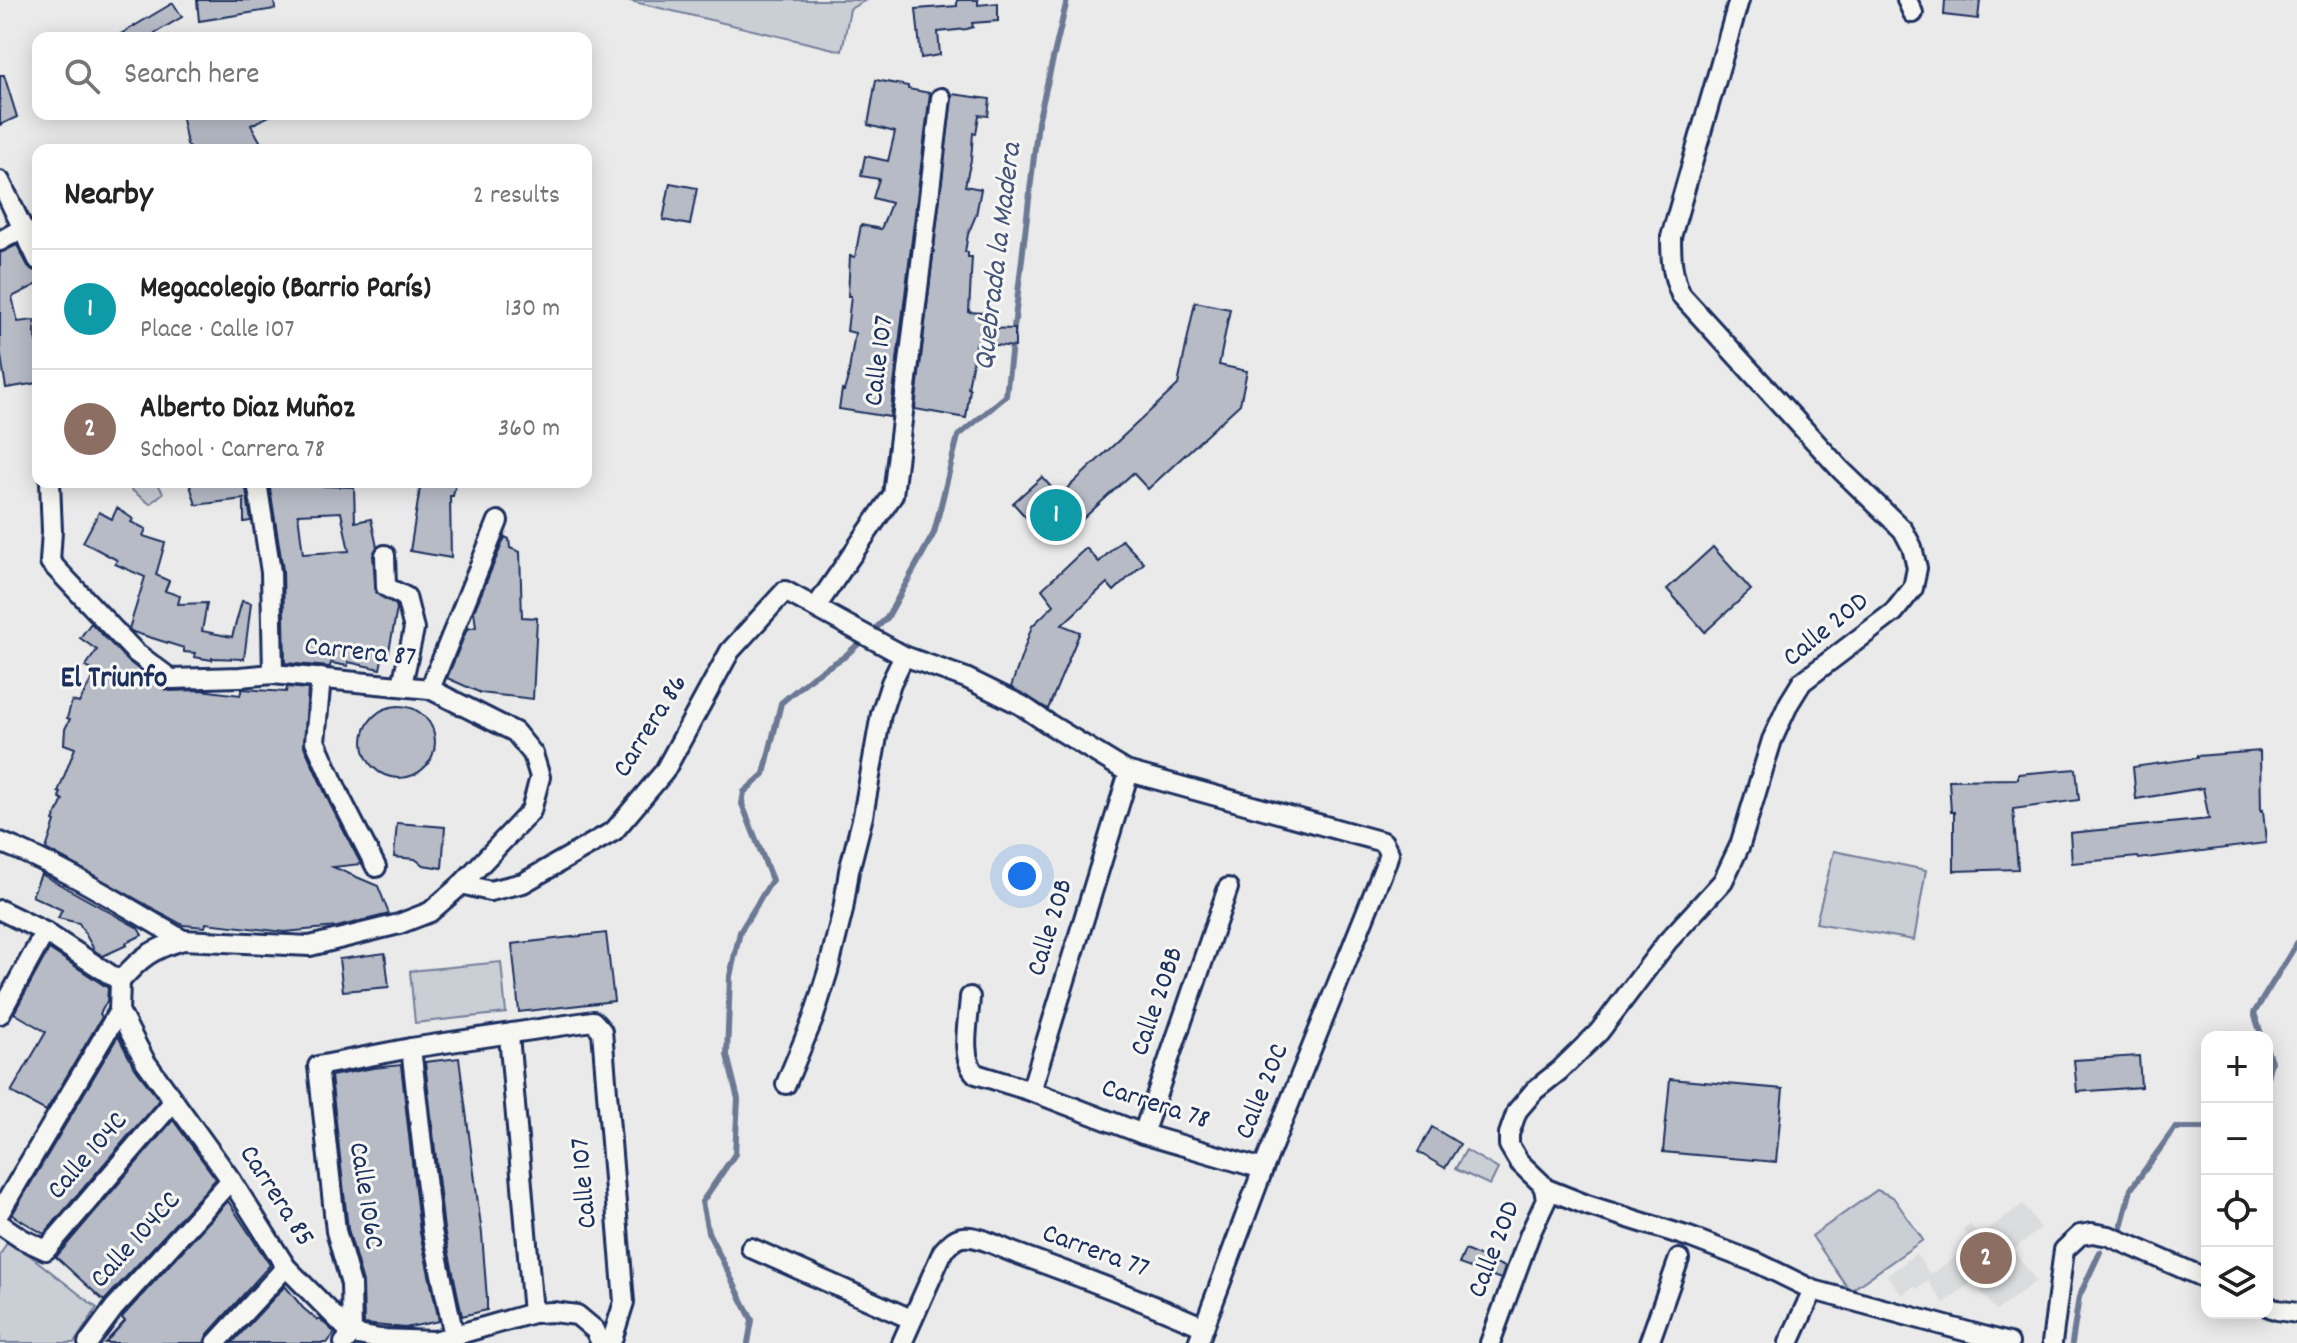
<!DOCTYPE html>
<meta charset="utf-8">
<style>
:root{--surface:#fff;--page:#f2f2f2;--text:#222;--muted:#767676;--line:#e0e0e0;--accent:#1b2f5e}
body{margin:0;font-family:Dekko,sans-serif;background:var(--page);color:var(--text)}
.controls{position:absolute;right:24px;bottom:24px;display:grid;overflow:hidden;border-radius:16px;box-shadow:0 4px 20px #0003}
.controls button{width:72px;height:72px;display:grid;place-items:center;padding:0;border:0;border-bottom:2px solid var(--line);background:var(--surface);color:var(--text);font:40px sans-serif}
.you{position:absolute;left:1022px;top:876px;width:28px;height:28px;margin:-20px;border:6px solid #fff;border-radius:50%;background:#1a73e8;box-shadow:0 0 0 12px #1a73e833}
.badge{display:grid;place-items:center;width:52px;height:52px;border-radius:50%;background:var(--accent);color:#fff;font-size:26px;font-weight:700}
.pin{position:absolute;translate:-50% -50%;border:4px solid #fff;box-shadow:0 2px 8px #0006}
.list{margin:0;padding:0;list-style:none}
h2{display:flex;justify-content:space-between;align-items:center;height:104px;margin:0;padding:0 32px;font-size:34px}
h2 small{font-size:26px;font-weight:400;color:var(--muted)}
.list li{display:grid;grid-template-columns:52px 1fr auto;gap:24px;align-items:center;box-sizing:border-box;height:120px;padding:0 32px;border-top:2px solid var(--line)}
.list b{display:block;font-size:30px;white-space:nowrap}
.list p{margin:0;font-size:26px;white-space:nowrap;color:var(--muted)}
.list em{font-size:26px;font-style:normal;color:var(--muted)}
.icon{flex:none;width:44px;height:44px;fill:none;stroke:currentColor;stroke-width:2;stroke-linecap:round;stroke-linejoin:round}
.map{position:relative;flex:none;width:2297px;height:1343px;overflow:hidden}
.search{position:absolute;background:var(--surface);box-shadow:0 4px 20px #0003;left:32px;top:32px;width:560px;height:88px;display:flex;align-items:center;gap:20px;box-sizing:border-box;padding:0 28px;border-radius:16px;color:var(--muted);font-size:30px}
.panel{position:absolute;background:var(--surface);box-shadow:0 4px 20px #0003;left:32px;top:144px;width:560px;height:344px;border-radius:16px}
.map>svg:first-child{display:block}
.built{fill:#dadcde}
.green{fill:#caced5;stroke:#727e9a;stroke-width:2}
.lines{fill:none;stroke-linecap:round;stroke-linejoin:round}
.stream{stroke:#6c7995;stroke-width:6}
.building{fill:#b6bbc6;stroke:#1b2f5e;stroke-width:2;fill-rule:evenodd}
.minor-casing{stroke:#1b2f5e;stroke-width:24}
.minor{stroke:#f6f6f2;stroke-width:18}
.labels{text-anchor:middle;dominant-baseline:central;stroke-width:6;stroke-linejoin:round;paint-order:stroke}
.street-label{font-size:28px;fill:#1b2f5e;stroke:#f6f6f2}
.water-label{font-size:30px;font-style:italic;fill:#44547a;stroke:#f6f6f2}
.neighbourhood-label{font-size:30px;font-weight:bold;fill:#1b2f5e;stroke:#f6f6f2}
</style>
<div class="map">
<svg width="2297" height="1343" viewBox="0 0 2297 1343">
<rect width="100%" height="100%" fill="#e9eae9"/>
<filter id="ink" filterUnits="userSpaceOnUse"><feTurbulence type="fractalNoise" baseFrequency=".0125" numOctaves="2"/><feDisplacementMap in="SourceGraphic" scale="16" xChannelSelector="R" yChannelSelector="G"/><feConvolveMatrix kernelMatrix="1 2 1 2 8 2 1 2 1" color-interpolation-filters="sRGB"/></filter>
<g filter="url(#ink)">
<path class="built" d="M2023,1204L2041,1228L2013,1250L2036,1281L1996,1311L1973,1281L1944,1303L1928,1281L1917,1289L1914,1286L1902,1295L1887,1275L1916,1254L1929,1273L1936,1271L1973,1244L1963,1229L1970,1224L1979,1236Z"/>
<g class="green">
<path d="M626,0H866L850,9L842,51Z"/>
<path d="M121,482H157L163,493L150,504Z"/>
<path d="M1834,851L1926,870L1914,940L1816,923Z"/>
<path d="M501,962L506,1013L415,1023L410,971Z"/>
<path d="M1466,1150L1498,1169L1490,1185L1455,1169Z"/>
<path d="M1877,1190L1893,1197L1923,1240L1850,1291L1812,1236Z"/>
<path d="M9,1239L97,1308L74,1343H0V1255Z"/>
</g>
<g class="lines">
<g class="stream">
<path d="M2262,1037L2254,1013L2297,943"/>
<path d="M2267,1050L2271,1061L2267,1077"/>
<path d="M2120,1231L2131,1189L2175,1128H2207"/>
<path d="M748,1343L752,1320L708,1232L702,1202L735,1154L738,1099L727,1055L730,976L740,932L772,880L742,804L744,792L764,774L781,703L813,676L844,657L887,618L934,533L958,436L1006,396L1038,122L1067,0"/>
<path d="M2072,1343L2079,1297L2100,1252"/>
</g>
</g>
<g class="building">
<path d="M197,0H274L275,9L199,21Z"/>
<path d="M957,0H978V5L998,3V21L972,23L973,27L967,29L938,32L940,55L921,58L916,9L957,6Z"/>
<path d="M1945,0H1980L1978,19L1944,15Z"/>
<path d="M173,3L182,17L155,33L157,38H114Z"/>
<path d="M0,75H4L17,117L0,125Z"/>
<path d="M876,80L908,86V89L930,93L890,417L839,409L842,390L844,391L848,377L855,333L847,331L851,296H848L850,256L855,257L861,225L881,229L891,203L873,198L879,179L861,176L865,156L888,161L895,132L868,125Z"/>
<path d="M952,94L990,99L988,116L979,115L976,134L973,133L971,160L965,186L981,189L976,215L968,234L965,252H968V257H972L969,312L984,313L983,328L1015,329V347L976,343L968,388L970,389L966,418L915,409Z"/>
<path d="M181,114H273L251,125L265,150H191L187,144Z"/>
<path d="M670,183L697,188L690,225L663,220Z"/>
<path d="M17,245L28,266L32,270L38,272V284L12,297L18,322L34,320L36,342H38V383L6,388L0,350V253Z"/>
<path d="M1195,302L1230,309L1219,365L1247,371L1240,404L1148,489L1133,473L1062,538L1052,527L1043,536L1013,503L1042,477L1059,496L1178,385Z"/>
<path d="M189,482H245L251,521L244,522V499L196,505Z"/>
<path d="M269,482H322V486L354,487L355,522L371,519L377,547L373,555L376,593L396,605L397,609L389,651L384,650L380,669L348,662V666L331,663L330,667L285,663L283,570ZM341,512L349,551L303,554L298,514Z"/>
<path d="M421,482H456L453,496H450L451,558L410,551Z"/>
<path d="M117,508L133,519L131,522L146,529L143,536L165,543L156,575L169,581L165,591L180,596L178,604L207,603L202,631L232,637L242,601L251,603L244,659L212,658V660L194,657L195,653L184,652V648L133,632L129,629L145,577L115,564L117,560L83,542L99,512L112,519Z"/>
<path d="M505,537L509,539L510,548L520,552L522,617L537,618L533,699L481,693L447,678L467,629L476,627L474,611Z"/>
<path d="M1122,540L1144,563L1114,591L1107,583L1062,625L1080,632L1048,709L1011,687L1032,626L1054,605L1042,589L1086,548L1099,562Z"/>
<path d="M1713,547L1751,590L1705,632L1667,589Z"/>
<path d="M91,623L128,661L164,689L170,691L201,690L240,695L242,689L286,692L287,687L308,689L304,746L330,804L361,864L333,867L378,886L389,914L337,927L285,932L206,923L205,927L183,925L46,849L55,822L53,821L63,800L59,797L61,793L58,792L75,748L64,744L65,729L70,719L67,718L72,701L79,703L96,671L85,667L97,650L80,638Z"/>
<circle cx="399" cy="742" r="36"/>
<path d="M2260,751L2261,811L2263,810L2266,843L2139,859L2138,857L2072,863L2070,833L2209,819L2203,788L2136,799L2133,767L2197,758V756Z"/>
<path d="M2076,769L2079,800L2013,809L2018,869L1954,871V812H1951L1949,780L2018,779V774Z"/>
<path d="M397,823L445,827L442,868L423,865L415,859L394,857Z"/>
<path d="M41,874L138,928L142,935L126,943L127,945L103,956L95,951L79,923L58,918L62,910L32,896Z"/>
<path d="M606,933L614,1001L519,1012L512,944Z"/>
<path d="M49,949L108,988L107,1001L100,1014L102,1017L46,1111L11,1092L46,1032L14,1013Z"/>
<path d="M385,953L389,987L343,991L339,959Z"/>
<path d="M118,1036L134,1067L159,1100L44,1234L12,1215Z"/>
<path d="M2139,1056L2141,1087L2077,1092L2074,1060Z"/>
<path d="M459,1058L482,1234L487,1299V1310L462,1316L444,1229L425,1062Z"/>
<path d="M401,1065L420,1233L439,1321L405,1328L364,1324L363,1283L348,1229L331,1076L373,1068Z"/>
<path d="M1670,1079L1783,1089L1776,1162L1663,1152Z"/>
<path d="M173,1120L216,1179L104,1301L56,1257Z"/>
<path d="M1432,1127L1460,1144L1445,1168L1418,1152Z"/>
<path d="M228,1201L270,1265L207,1335L204,1343H105L125,1321L122,1318L123,1316Z"/>
<path d="M1465,1250L1505,1267L1501,1279L1459,1264Z"/>
<path d="M285,1286L303,1308L317,1320H321L335,1333L327,1343H232Z"/>
</g>
<g class="lines">
<g class="minor-casing">
<g id="minor">
<path d="M1907,0L1913,13"/>
<path d="M0,181L38,260"/>
<path d="M0,241L23,228"/>
<path d="M50,482L52,531L50,562L135,652L171,679L240,677L273,674L430,689L515,732L533,754L540,777L531,811L462,884L430,912L399,924L310,946L183,940C152,949 141,957 120,981"/>
<path d="M257,482L271,572L273,674"/>
<path d="M385,555L386,587L406,597L414,629L402,685"/>
<path d="M816,607L893,495L941,98"/>
<path d="M321,678L315,741L341,799L376,867"/>
<path d="M430,689L498,521"/>
<path d="M0,842C64,867 123,905 183,940"/>
<path d="M462,884L490,891L523,883L614,831L664,772L730,651L785,591L904,656L966,678L1021,705L1049,724L1126,771L1383,842L1389,853L1386,863L1263,1169L1198,1343"/>
<path d="M0,910L45,932L120,981"/>
<path d="M120,981L119,1011L145,1061L231,1180L286,1267L352,1334L380,1339L435,1341L533,1313L553,1312L577,1315L595,1330L601,1343"/>
<path d="M970,997C969,1019 959,1058 976,1074L1031,1091L1143,1134L1263,1169"/>
<path d="M0,1014L45,932"/>
<path d="M509,1035L533,1313"/>
<path d="M411,1048L432,1231L454,1336"/>
<path d="M786,1084L813,1019L828,971L843,910L849,871L863,816L881,714L891,683L904,656"/>
<path d="M1031,1091L1126,782"/>
<path d="M1143,1134L1228,888"/>
<path d="M1544,1188L1587,1205L1689,1237L1760,1264L1813,1290L2009,1343"/>
<path d="M0,1212L119,1011"/>
<path d="M0,1224L22,1239L46,1250L174,1101"/>
<path d="M751,1248L911,1319"/>
<path d="M2267,1306L2277,1310L2297,1313"/>
<path d="M88,1343L114,1308L231,1180"/>
<path d="M216,1343L286,1267"/>
<path d="M344,1343L352,1334L351,1284L336,1231L318,1066L411,1048L593,1021L602,1031L624,1302L611,1343"/>
<path d="M902,1343L943,1251C949,1245 954,1238 963,1237C979,1235 1001,1248 1015,1253C1079,1276 1142,1300 1204,1327"/>
<path d="M1490,1343L1530,1234L1546,1200L1544,1188L1541,1183L1519,1162L1509,1145V1134L1517,1111L1535,1090L1559,1071L1599,1032L1667,942L1723,881L1740,845L1772,740L1789,703L1802,682L1894,612L1913,588L1917,568L1912,547L1903,530L1841,470L1681,295C1672,275 1671,259 1671,237L1739,0"/>
<path d="M1649,1343L1679,1259"/>
<path d="M1789,1343L1813,1290"/>
<path d="M2052,1343L2064,1250L2080,1235L2092,1233L2109,1236L2207,1279"/>
</g>
</g>
<use href="#minor" class="minor"/>
</g>
</g>
<g class="labels">
<g class="street-label">
<text transform="translate(881 361) rotate(-83)">Calle 107</text>
<text transform="translate(1827 631) rotate(-39)">Calle 20D</text>
<text transform="translate(360 654) rotate(6)">Carrera 87</text>
<text transform="translate(652 727) rotate(-58)">Carrera 86</text>
<text transform="translate(1052 928) rotate(-73)">Calle 20B</text>
<text transform="translate(1159 1002) rotate(-71)">Calle 20BB</text>
<text transform="translate(1264 1092) rotate(-68)">Calle 20C</text>
<text transform="translate(1155 1106) rotate(18)">Carrera 78</text>
<text transform="translate(89 1157) rotate(-49)">Calle 104C</text>
<text transform="translate(586 1183) rotate(-95)">Calle 107</text>
<text transform="translate(364 1196) rotate(81)">Calle 106C</text>
<text transform="translate(275 1197) rotate(57)">Carrera 85</text>
<text transform="translate(137 1241) rotate(-48)">Calle 104CC</text>
<text transform="translate(1496 1250) rotate(-69)">Calle 20D</text>
<text transform="translate(1095 1253) rotate(20)">Carrera 77</text>
</g>
<g class="water-label">
<text transform="translate(1000 257) rotate(-83)">Quebrada la Madera</text>
</g>
<g class="neighbourhood-label">
<text x="114" y="680">El Triunfo</text>
</g>
</g>
</svg>
<div class="controls">
<button>+</button>
<button>−</button>
<button><svg class="icon" aria-label="locate" viewBox="0 0 24 24"><circle cx="12" cy="12" r="6"/><path d="M12 2v4M12 18v4M2 12h4M18 12h4"/></svg></button>
<button><svg class="icon" aria-label="layers" viewBox="0 0 24 24"><path d="M12 4l9 5-9 5-9-5zM3 14l9 5 9-5"/></svg></button>
</div>
<div class="you"></div>
<div class="pin badge" style="left:1056px;top:515px;background:#0f9aa8">1</div>
<div class="pin badge" style="left:1986px;top:1258px;background:#8d6e63">2</div>
<div class="search"><svg class="icon" aria-label="search" viewBox="0 0 24 24"><circle cx="10" cy="10" r="6"/><path d="M15 15l6 6"/></svg>Search here</div>
<section class="panel">
<h2>Nearby<small>2 results</small></h2>
<ul class="list">
<li><span class="badge" style="background:#0f9aa8">1</span><div><b>Megacolegio (Barrio París)</b><p>Place · Calle 107</p></div><em>130 m</em></li>
<li><span class="badge" style="background:#8d6e63">2</span><div><b>Alberto Diaz Muñoz</b><p>School · Carrera 78</p></div><em>360 m</em></li>
</ul>
</section>
</div>
